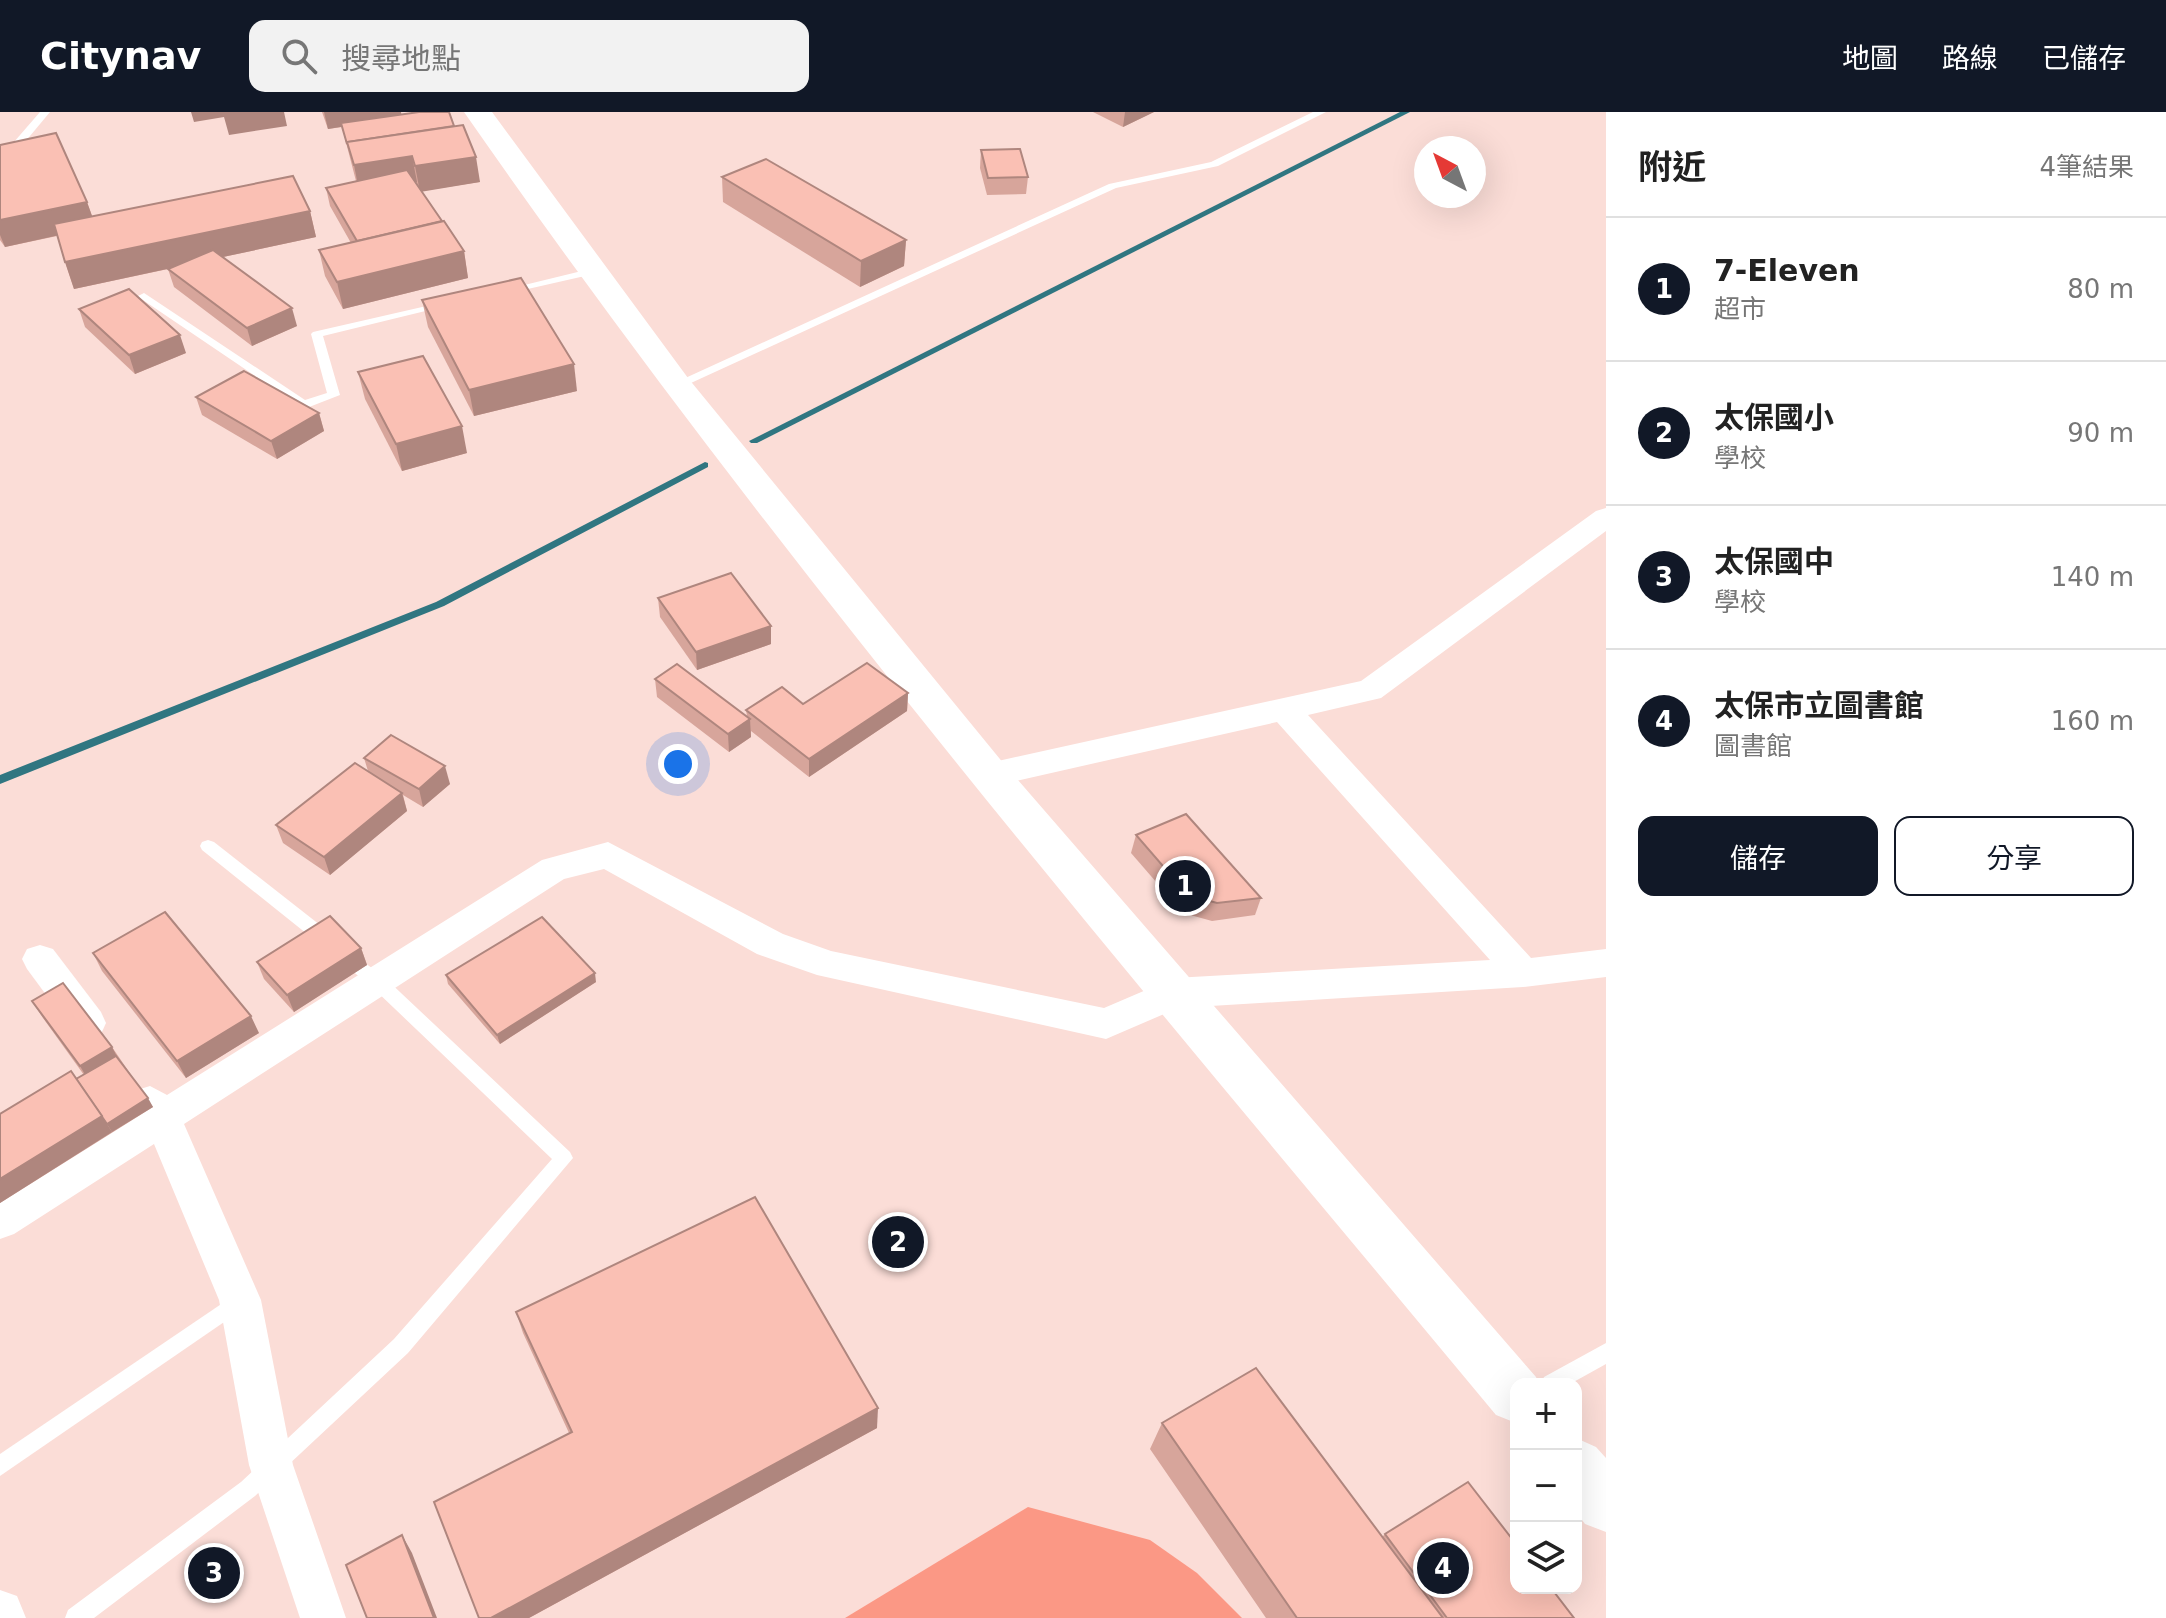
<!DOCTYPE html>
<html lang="zh-TW">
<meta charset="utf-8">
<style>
:root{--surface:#fff;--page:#f2f2f2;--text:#222;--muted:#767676;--line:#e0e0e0;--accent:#111827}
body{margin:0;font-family:"DejaVu Sans","Noto Sans TC",sans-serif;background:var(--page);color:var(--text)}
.controls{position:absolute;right:24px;bottom:24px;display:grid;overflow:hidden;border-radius:16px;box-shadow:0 8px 32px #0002}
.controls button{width:72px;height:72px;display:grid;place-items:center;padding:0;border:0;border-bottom:2px solid var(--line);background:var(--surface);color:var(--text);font:40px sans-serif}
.compass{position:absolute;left:1414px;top:24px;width:72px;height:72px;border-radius:50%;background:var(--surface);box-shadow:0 8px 32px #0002;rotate:319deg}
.you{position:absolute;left:678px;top:652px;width:28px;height:28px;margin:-20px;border:6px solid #fff;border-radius:50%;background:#1a73e8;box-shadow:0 0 0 12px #1a73e833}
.badge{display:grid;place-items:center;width:52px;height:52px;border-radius:50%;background:var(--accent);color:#fff;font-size:26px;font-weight:700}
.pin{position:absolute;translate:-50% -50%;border:4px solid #fff;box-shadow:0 2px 8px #0006}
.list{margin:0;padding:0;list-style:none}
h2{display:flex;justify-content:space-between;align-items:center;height:104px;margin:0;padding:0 32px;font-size:34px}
h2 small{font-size:26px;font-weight:400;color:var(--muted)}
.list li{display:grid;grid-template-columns:52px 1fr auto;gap:24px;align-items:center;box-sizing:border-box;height:144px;padding:0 32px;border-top:2px solid var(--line)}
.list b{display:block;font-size:30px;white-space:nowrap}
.list p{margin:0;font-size:26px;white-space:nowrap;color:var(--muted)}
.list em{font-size:26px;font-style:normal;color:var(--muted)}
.actions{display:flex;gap:16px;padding:24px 32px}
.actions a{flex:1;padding:18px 0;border:2px solid var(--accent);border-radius:16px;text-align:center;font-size:28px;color:var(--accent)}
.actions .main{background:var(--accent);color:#fff}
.icon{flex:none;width:44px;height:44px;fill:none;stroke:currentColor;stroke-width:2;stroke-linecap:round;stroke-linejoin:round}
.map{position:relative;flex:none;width:1606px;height:1506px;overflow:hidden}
header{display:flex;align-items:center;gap:48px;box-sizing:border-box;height:112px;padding:0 40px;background:var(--accent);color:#fff}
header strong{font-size:38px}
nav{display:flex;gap:44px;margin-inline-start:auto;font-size:28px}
.search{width:560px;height:72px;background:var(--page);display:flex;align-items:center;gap:20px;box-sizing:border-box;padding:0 28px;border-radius:16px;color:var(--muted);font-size:30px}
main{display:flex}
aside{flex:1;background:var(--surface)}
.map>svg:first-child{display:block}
.green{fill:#fb9885}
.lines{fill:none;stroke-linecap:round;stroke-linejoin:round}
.stream{fill:#307681;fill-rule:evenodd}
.lane{fill:#fff;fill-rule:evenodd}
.street{fill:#fff;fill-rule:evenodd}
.secondary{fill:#fff;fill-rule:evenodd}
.wall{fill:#d7a59b}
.shaded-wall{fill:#af867e}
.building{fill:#fac0b4;stroke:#af867e;stroke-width:2}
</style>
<header>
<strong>Citynav</strong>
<div class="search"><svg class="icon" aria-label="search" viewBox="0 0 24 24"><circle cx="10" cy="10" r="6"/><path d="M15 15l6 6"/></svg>搜尋地點</div>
<nav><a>地圖</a><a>路線</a><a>已儲存</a></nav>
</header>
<main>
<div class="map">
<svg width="1606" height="1506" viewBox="0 0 1606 1506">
<rect width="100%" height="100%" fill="#fbddd7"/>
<path class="green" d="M1028,1395L1150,1428L1197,1461L1242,1506H845Z"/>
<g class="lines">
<g class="stream">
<path d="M1400,0H1410L757,331H751L749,329Z"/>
<path d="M705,350L708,351V355L444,494L0,672V663L436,490Z"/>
</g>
<g class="lane">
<path d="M40,0H50L15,42L0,46V40L7,38Z"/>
<path d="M1313,0H1326L1218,54L1116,76L680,276L676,277L670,273L1109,72L1211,50Z"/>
<path d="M594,156L598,157V161L506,182L500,179Z"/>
<path d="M144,181L305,288L327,281L311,222L313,220L444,190L450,193L323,224L340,283L304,297L140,186L138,184Z"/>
<path d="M208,728L214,730L334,824L336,829L334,834H322L202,738L200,734L202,730Z"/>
<path d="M346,837L384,865L570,1040L573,1046L408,1241L255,1384L94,1506H65L68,1498L241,1370L394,1227L552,1047L372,875L340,849L338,844L340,839Z"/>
<path d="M239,1180L246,1183L249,1189L246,1195L0,1364V1342Z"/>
<path d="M1606,1231V1252L1570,1272H1541L1544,1265Z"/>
</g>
<g class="street">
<path d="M1606,396V419L1381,586L1308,603L1531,846L1606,837V865L1523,875L1178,896L1106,927L817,863L757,842L604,757L564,767L184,1012L261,1188L293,1353L346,1506H300L249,1353L219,1188L154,1032L14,1122L0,1127V1087L137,1002L131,990L137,978L150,974L167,983L542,748L608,730L783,822L831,839L1104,896L1174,866L1490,848L1277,610L989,675L978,671L973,663L978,655L989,651L1361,569L1596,399Z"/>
<path d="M40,833L53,837L101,900L106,911L101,922L88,926L75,922L27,857L22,847L27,837Z"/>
<path d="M0,1478L17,1484L26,1506H0Z"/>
</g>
<g class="secondary">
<path d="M464,0H492L688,266L1004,652L1536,1265L1539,1272H1516V1311L1496,1303C1142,877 781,456 464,0Z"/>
<path d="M1576,1326L1596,1335L1606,1346V1420L1585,1412L1576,1400Z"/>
</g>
</g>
<g class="wall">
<path d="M322,0H401V3L454,14L480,70L421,79L464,139L468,166L343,197L325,164L319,138L351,131L330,94L326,76L356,69L342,15L328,17Z"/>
<path d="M1093,0H1154L1123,15Z"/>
<path d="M0,33L87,90L92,104L310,99L316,125L223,145L297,214L252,234L174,175L168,157L74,177L65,150L57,124L5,135L0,128Z"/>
<path d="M981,38L1028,65L1026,82L987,83L980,56Z"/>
<path d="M722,65L906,128L904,154L860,175L723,90Z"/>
<path d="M422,188L577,279L474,304L428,215Z"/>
<path d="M79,197L186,241L135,262L85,215Z"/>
<path d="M358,260L467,341L402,359L365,287Z"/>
<path d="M196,285L319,301L324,319L277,347L202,303Z"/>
<path d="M658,486L771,514V532L697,558L660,505Z"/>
<path d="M655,567L747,604L746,598L908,581L907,599L809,665L751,619V625L729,640L657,585Z"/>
<path d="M364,646L450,672L423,695L403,683L407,699L330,763L283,731L276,713L368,659Z"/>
<path d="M1136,723L1261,786L1255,803L1212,809L1183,801L1131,741Z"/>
<path d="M361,836L367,853L294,900L264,867L257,850Z"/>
<path d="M93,841L259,921L186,966L102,859Z"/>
<path d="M446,863L596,870L500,932L448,872Z"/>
<path d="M32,889L112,935L153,995L0,1091V1002L84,963L43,906Z"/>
<path d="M516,1200L877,1316L529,1506H479L569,1321L523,1221Z"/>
<path d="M1162,1311L1382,1425L1385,1422L1574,1506H1266L1150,1337Z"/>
</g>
<g class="shaded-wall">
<path d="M191,0H284L287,14L229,23L224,5L194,10Z"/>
<path d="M324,0H401L402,5L328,17Z"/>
<path d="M1125,0H1154L1123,15Z"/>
<path d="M412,44L417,70L359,79L354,53Z"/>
<path d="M476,45L480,70L420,80L415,54Z"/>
<path d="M87,90L96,115L5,135L0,123V108Z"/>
<path d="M310,99L316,125L74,177L65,150Z"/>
<path d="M906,128L904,154L860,175L861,149Z"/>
<path d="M464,139L468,166L343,197L337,170Z"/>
<path d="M292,196L297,214L252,234L247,216Z"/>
<path d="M180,223L186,241L135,262L129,243Z"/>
<path d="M574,252L577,279L474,304L469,278Z"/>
<path d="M319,301L324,319L277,347L271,329Z"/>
<path d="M462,314L467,341L402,359L396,332Z"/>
<path d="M771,514V532L697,558L696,540Z"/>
<path d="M908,581L907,599L809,665V647Z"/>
<path d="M750,607L751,625L729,640L728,622Z"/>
<path d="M445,654L450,672L423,695L419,677Z"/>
<path d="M402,681L407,699L330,763L324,745Z"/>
<path d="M361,836L367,853L294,900L287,883Z"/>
<path d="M595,861L596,870L500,932L497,923Z"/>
<path d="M251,904L259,921L186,966L177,949Z"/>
<path d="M112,935L121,952L90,971L80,954Z"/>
<path d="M148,986L153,995L112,1020L107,1012Z"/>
<path d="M102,1004L112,1020L0,1091V1067Z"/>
<path d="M878,1296L877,1316L529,1506H491Z"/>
<path d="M402,1423L412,1441L437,1506H434Z"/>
</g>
<g class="building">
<path d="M419,0H449L454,14L347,30V32L341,11Z"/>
<path d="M463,13L476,45L415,54L412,44L354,53L347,30Z"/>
<path d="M56,21L87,90L0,108V33Z"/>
<path d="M1020,37L1028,65L988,66L981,38Z"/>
<path d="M766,47L906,128L861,149L722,65Z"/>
<path d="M407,58L442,109L357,129L326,76Z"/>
<path d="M293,64L310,99L65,150L54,112Z"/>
<path d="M444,109L464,139L337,170L319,138Z"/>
<path d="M213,138L292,196L247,216L168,157Z"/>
<path d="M521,166L574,252L469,278L422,188Z"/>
<path d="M129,177L180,223L129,243L79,197Z"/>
<path d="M423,244L462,314L396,332L358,260Z"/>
<path d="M244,259L319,301L271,329L196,285Z"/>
<path d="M731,461L771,514L696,540L658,486Z"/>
<path d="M867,551L908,581L809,647L746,598L782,575L803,592Z"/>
<path d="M677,552L750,607L728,622L655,567Z"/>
<path d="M391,623L445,654L419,677L364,646Z"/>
<path d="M355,651L402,681L324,745L276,713Z"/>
<path d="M1186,702L1261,786L1217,791L1188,783L1136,723Z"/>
<path d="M165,800L251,904L177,949L93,841Z"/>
<path d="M330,804L361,836L287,883L257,850Z"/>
<path d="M542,805L595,861L497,923L446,863Z"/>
<path d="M63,871L112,935L80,954L32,889Z"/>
<path d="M116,944L148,986L107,1012L76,967Z"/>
<path d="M71,959L102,1004L0,1067V1002Z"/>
<path d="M755,1085L878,1296L491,1506H479L434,1390L572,1320L516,1200Z"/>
<path d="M1256,1256L1443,1506H1297L1162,1311Z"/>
<path d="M1468,1370L1516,1432V1476H1551L1574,1506H1447L1385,1422Z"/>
<path d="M402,1423L434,1506H367L346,1453Z"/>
</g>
</svg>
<div class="controls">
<button>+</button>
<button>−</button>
<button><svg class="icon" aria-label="layers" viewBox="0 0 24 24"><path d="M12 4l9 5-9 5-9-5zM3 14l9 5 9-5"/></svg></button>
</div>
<svg class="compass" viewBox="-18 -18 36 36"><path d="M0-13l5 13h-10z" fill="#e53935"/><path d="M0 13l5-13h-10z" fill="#767676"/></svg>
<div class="you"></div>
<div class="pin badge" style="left:1185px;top:774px">1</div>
<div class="pin badge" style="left:898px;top:1130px">2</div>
<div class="pin badge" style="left:214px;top:1461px">3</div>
<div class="pin badge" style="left:1443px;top:1456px">4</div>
</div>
<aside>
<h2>附近<small>4筆結果</small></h2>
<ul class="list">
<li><span class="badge">1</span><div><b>7-Eleven</b><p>超市</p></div><em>80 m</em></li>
<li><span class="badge">2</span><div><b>太保國小</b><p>學校</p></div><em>90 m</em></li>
<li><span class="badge">3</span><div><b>太保國中</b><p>學校</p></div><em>140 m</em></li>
<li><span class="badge">4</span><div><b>太保市立圖書館</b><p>圖書館</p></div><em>160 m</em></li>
</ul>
<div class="actions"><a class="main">儲存</a><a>分享</a></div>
</aside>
</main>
